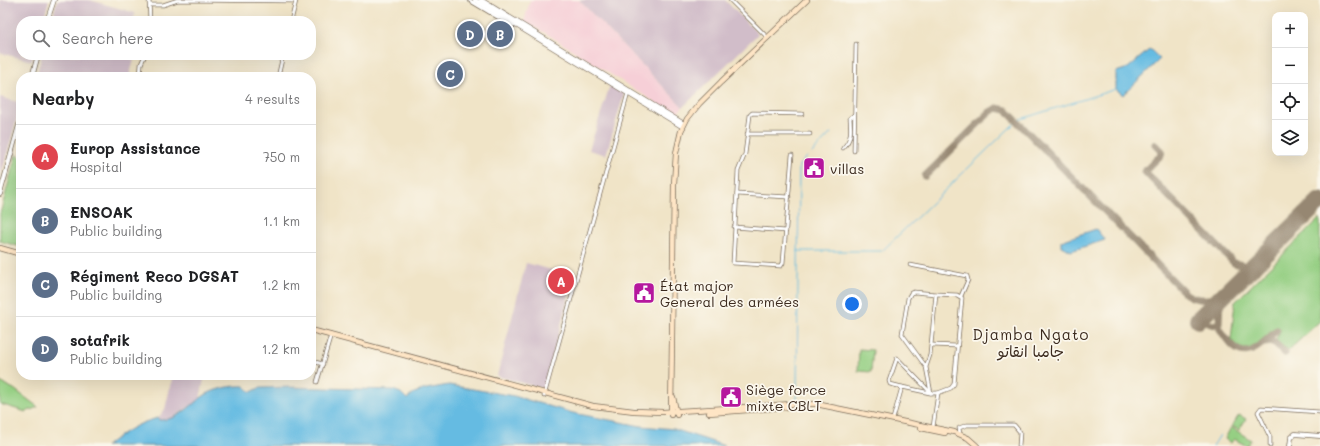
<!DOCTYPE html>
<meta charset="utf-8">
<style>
:root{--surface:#fff;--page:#f2f2f2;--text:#202124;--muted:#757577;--line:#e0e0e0;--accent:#db2777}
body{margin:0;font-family:Mali,"Playpen Sans Arabic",sans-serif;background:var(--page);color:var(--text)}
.controls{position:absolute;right:12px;top:12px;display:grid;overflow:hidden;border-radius:8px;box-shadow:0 4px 16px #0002}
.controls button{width:36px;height:36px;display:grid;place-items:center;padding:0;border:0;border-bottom:1px solid var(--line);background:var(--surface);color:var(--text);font:20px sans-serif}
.you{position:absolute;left:852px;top:304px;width:14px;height:14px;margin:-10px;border:3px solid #fff;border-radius:50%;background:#1a73e8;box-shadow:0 0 0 6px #1a73e833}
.badge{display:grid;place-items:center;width:26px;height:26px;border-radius:50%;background:var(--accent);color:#fff;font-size:13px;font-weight:700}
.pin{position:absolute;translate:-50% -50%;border:2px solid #fff;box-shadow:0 1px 4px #0006}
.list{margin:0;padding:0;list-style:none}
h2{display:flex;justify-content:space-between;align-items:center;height:52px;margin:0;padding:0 16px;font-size:17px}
h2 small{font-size:13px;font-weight:400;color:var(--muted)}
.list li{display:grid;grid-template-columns:26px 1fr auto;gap:12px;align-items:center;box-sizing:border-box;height:64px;padding:0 16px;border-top:1px solid var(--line)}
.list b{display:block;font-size:15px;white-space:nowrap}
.list p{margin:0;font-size:13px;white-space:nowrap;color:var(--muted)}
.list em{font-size:13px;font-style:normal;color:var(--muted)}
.icon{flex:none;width:22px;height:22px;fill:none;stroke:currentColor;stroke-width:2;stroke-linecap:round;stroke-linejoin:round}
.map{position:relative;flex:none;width:1320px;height:446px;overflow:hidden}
.search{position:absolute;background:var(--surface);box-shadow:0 4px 16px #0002;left:16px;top:16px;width:300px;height:44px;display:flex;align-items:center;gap:10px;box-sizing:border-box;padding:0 14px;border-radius:16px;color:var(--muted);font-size:15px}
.panel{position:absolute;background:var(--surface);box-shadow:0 4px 16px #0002;left:16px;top:72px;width:300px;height:308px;border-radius:16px}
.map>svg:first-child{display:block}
.built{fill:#f6cfd7}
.industrial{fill:#d1bdc9}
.green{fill:#95cf83;stroke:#687c50}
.water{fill:#65bbe2;stroke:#507280}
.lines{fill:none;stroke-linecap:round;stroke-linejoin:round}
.stream{stroke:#65bbe2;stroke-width:1}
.taxiway{stroke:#968772;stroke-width:7}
.runway{stroke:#968772;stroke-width:18}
.minor-casing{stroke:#7a6b59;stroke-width:4.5}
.tertiary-casing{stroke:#7a6b59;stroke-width:5.5}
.secondary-casing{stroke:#7a6b59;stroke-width:6}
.minor{stroke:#fff;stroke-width:3}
.tertiary{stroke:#fff;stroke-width:4}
.secondary{stroke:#fee5c5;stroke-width:4.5}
.labels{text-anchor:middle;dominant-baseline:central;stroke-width:3.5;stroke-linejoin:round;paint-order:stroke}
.poi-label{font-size:14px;fill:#3b2a1e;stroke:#fbf7ec;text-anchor:start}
.neighbourhood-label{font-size:15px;letter-spacing:1px;fill:#3b2a1e;stroke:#fbf7ec}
</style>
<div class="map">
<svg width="1320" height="446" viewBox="0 0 1320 446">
<rect width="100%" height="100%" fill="#fbf7ec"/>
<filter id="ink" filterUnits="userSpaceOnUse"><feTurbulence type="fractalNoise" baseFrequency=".025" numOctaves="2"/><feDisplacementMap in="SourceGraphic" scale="8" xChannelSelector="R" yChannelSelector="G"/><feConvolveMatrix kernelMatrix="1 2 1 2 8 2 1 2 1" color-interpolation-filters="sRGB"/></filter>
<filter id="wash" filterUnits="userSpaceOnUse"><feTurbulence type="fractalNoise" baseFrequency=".012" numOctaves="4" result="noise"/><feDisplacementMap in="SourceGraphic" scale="16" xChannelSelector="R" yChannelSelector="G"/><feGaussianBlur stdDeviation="0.9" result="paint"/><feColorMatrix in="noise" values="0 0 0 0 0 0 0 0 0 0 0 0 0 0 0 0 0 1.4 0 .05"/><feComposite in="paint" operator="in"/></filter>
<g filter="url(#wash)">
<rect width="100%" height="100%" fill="#f0e4c7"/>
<path class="built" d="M530,0H579L683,107L675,115L547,34L524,22Z"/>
<g class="industrial">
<path d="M0,0H49L43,21H21V55H33L32,61L0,53Z"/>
<path d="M57,0H90L135,13L133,21H55L56,17L54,12Z"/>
<path d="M579,0H725L758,34L683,107Z"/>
<path d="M42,55H121L134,60L129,77H36Z"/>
<path d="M610,85L624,94L606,155L589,150Z"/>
<path d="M0,97L21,103L0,179Z"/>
<path d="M526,263L574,276L544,389L497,376Z"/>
<path d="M173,375H205L200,399L170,420H159L158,418L165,409Z"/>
</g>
<g class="green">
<path d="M16,155L21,157V247L0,241V214Z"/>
<path d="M1320,218V321L1289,350L1278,344L1276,339L1279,333L1276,328L1252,348L1244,350L1236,346L1231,339L1235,302Z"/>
<path d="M859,349L873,350L871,372L858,371Z"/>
<path d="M0,382L14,389L38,407L26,412L0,404Z"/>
<path d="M1239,415L1246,419L1239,430L1232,426Z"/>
<path d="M1231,427L1251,440L1247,446L1234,439L1231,443L1225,439Z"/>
</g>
<g class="water">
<path d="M1150,49L1160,59L1123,95L1116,89V72L1128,68Z"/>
<path d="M1096,229L1105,240L1071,251L1061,246V241Z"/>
<path d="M449,385L514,396L573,413L641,426L674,429L725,446H106C123,433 137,423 158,418L159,420C178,421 190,405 205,395C214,389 233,385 244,386L251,392L259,388L289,387L393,390L401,393L407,399L414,393L426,389Z"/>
</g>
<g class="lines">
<g class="stream">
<path d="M812,153L831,133"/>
<path d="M797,251H882L1018,120L1116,89"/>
<path d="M797,400L799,165L807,157"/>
<path d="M1213,446L1220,435"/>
</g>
<g class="taxiway">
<path d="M1155,144L1162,151L1161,155L1146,170L1145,172L1234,263L1247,266L1260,260"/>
<path d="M925,176L990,112L997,108L1006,110L1186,294C1201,303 1215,300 1228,291L1220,302L1219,323C1210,328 1201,320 1202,310L1209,302H1217"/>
<path d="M1220,329C1241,365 1253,353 1277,330"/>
<path d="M1264,343L1274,342L1285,353"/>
</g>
<path class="runway" d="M1198,320L1320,201"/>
</g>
</g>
<g filter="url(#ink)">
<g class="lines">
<g class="minor-casing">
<g id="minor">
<path d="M149,0L150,21"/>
<path d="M469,0L509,24L516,26"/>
<path d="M730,0L768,38"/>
<path d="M150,5H163L178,0L296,1"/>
<path d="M291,21L296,1"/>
<path d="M140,77L141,64L145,55"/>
<path d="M278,77L283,55"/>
<path d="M747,134H810"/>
<path d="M843,148C852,139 851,131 850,118L854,115"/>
<path d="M854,151L856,44"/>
<path d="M792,155L783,263L781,266L733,263L738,171L745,154L750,115L752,113L802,114"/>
<path d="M737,194L789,197"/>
<path d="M734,227L786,231"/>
<path d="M910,265L967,276L968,280L961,296"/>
<path d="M936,294L957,295L962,298L954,384L951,388L938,393"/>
<path d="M932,345L957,346"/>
<path d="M311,361L323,364"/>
<path d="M926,367L930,355L936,294L914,292L911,293L908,298L902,334L926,367L931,393H938L933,427"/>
<path d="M317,382L331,335"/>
<path d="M902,387L890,384L889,381L897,358L931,393"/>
<path d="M544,396L628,93"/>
<path d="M893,419L902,387L930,393"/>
<path d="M960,434L959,428L967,425H1014L1020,432L1019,446"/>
<path d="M1270,446V437L1258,412L1261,408L1320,412"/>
</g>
</g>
<g class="tertiary-casing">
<g id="tertiary">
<path d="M475,0L683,127"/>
<path d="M481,0L684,124"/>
<path d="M47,21L54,0"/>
<path d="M32,77L38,55"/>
<path d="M0,194L21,118"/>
<path d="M1290,446L1291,438L1295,434L1320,436"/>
</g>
</g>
<g class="secondary-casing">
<g id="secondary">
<path d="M0,248L21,254"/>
<path d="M311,330L593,406L634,411L663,412L792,404H816L954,432L968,438L977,446"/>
<path d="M673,397L677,415"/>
<path d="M709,413L788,407"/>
<path d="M671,415L674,184L676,153L681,131L687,119L699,104L721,82L807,0"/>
<path d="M921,428L945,433"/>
</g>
</g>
<use href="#minor" class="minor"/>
<use href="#tertiary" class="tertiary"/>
<use href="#secondary" class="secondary"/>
</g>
</g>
<defs>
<g id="civic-square" transform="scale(1.15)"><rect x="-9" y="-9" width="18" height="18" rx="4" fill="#b5179e" stroke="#fbf7ec"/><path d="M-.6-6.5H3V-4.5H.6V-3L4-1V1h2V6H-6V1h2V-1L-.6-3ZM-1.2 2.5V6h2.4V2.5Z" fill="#fff"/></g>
</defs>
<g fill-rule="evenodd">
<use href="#civic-square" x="814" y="168"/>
<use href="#civic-square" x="644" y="293"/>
<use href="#civic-square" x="731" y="397"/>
</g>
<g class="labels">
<g class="poi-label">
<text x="830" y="168">villas</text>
<text x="660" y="285">État major<tspan x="660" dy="16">General des armées</tspan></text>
<text x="746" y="389">Siège force<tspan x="746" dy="16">mixte CBLT</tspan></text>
</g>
<g class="neighbourhood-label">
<text x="1031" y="334">Djamba Ngato<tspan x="1031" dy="17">جامبا انقاتو</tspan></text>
</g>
</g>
</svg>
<div class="controls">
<button>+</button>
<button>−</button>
<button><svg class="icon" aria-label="locate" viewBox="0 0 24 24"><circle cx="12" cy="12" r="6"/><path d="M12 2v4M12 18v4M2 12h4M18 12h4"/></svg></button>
<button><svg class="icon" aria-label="layers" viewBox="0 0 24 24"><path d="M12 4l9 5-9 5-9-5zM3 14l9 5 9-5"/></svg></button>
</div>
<div class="you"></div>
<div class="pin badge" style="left:561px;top:281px;background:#e0444e">A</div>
<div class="pin badge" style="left:500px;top:34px;background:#5c6f8a">B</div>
<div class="pin badge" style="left:450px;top:74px;background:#5c6f8a">C</div>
<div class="pin badge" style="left:470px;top:34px;background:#5c6f8a">D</div>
<div class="search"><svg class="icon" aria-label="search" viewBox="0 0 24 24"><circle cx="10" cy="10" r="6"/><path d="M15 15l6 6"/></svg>Search here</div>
<section class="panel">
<h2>Nearby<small>4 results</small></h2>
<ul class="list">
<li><span class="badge" style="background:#e0444e">A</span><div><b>Europ Assistance</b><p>Hospital</p></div><em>750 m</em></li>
<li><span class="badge" style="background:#5c6f8a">B</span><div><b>ENSOAK</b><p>Public building</p></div><em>1.1 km</em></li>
<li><span class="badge" style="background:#5c6f8a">C</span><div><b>Régiment Reco DGSAT</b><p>Public building</p></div><em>1.2 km</em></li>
<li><span class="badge" style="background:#5c6f8a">D</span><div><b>sotafrik</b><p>Public building</p></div><em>1.2 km</em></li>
</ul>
</section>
</div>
